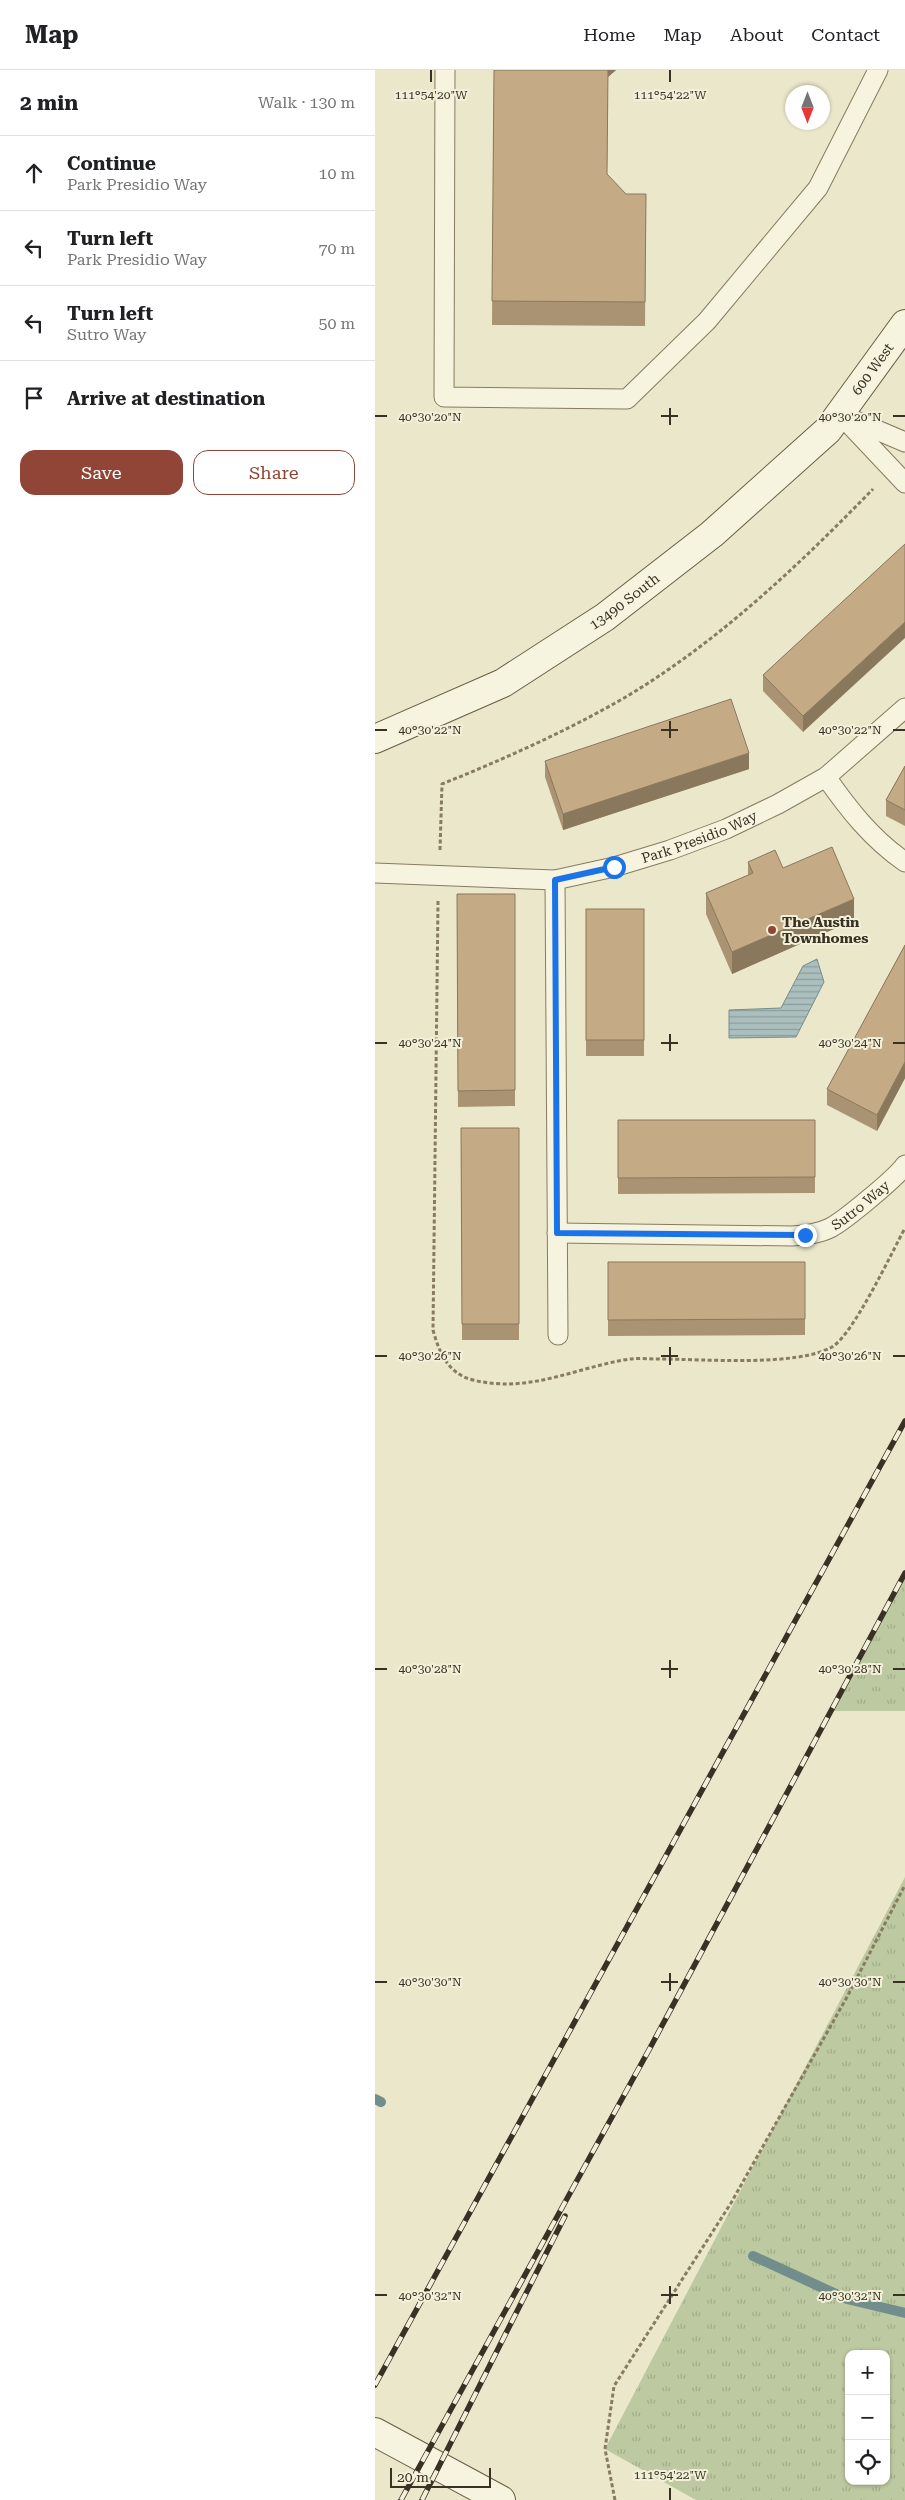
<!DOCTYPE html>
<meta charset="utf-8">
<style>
:root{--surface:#fff;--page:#f6f6f6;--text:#202124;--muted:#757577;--line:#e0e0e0;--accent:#904537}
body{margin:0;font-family:"Roboto Serif",serif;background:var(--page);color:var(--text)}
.controls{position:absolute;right:15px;bottom:15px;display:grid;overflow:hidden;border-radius:10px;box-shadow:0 1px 4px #0004}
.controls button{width:45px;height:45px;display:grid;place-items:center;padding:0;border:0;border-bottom:1px solid var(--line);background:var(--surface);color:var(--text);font:25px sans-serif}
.compass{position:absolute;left:410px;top:15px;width:45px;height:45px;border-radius:50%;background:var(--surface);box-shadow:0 1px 4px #0004;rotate:180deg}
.scale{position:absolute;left:15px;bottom:12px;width:101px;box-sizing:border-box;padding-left:5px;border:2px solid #393123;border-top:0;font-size:14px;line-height:18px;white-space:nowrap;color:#393123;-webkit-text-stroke:4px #f3f0da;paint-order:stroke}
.stop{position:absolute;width:15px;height:15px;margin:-11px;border:4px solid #1a73e8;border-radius:50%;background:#fff}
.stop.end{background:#1a73e8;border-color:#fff;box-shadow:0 1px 5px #0008}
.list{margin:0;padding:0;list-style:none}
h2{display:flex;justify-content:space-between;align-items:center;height:65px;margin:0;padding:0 20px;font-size:21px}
h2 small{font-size:16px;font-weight:400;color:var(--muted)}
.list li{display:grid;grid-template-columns:32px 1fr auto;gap:15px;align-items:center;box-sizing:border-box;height:75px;padding:0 20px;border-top:1px solid var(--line)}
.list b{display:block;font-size:19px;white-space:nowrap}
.list p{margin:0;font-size:16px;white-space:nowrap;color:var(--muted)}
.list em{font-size:16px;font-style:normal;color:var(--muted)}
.actions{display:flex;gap:10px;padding:15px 20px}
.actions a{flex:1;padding:11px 0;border:1px solid var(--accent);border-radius:15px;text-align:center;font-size:18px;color:var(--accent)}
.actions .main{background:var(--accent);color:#fff}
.icon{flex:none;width:28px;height:28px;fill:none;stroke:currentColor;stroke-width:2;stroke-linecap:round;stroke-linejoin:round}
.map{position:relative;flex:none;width:530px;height:2430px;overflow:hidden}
header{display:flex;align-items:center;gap:30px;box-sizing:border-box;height:70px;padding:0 25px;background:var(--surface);border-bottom:1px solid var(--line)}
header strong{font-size:24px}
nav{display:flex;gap:28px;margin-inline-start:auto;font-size:18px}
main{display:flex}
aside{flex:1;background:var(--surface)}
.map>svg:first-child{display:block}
.grass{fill:url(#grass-tufts);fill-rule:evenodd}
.water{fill:url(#water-rules);stroke:#728e8c}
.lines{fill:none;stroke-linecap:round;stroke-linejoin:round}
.stream{stroke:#728e8c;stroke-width:10}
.lane-casing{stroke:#877b61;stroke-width:21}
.secondary-casing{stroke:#695c44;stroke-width:30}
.path{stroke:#877b61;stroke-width:3;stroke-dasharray:4 2.5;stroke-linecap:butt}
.lane{stroke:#f6f3de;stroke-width:19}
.secondary{stroke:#f6f3de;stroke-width:28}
.rail-casing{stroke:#393123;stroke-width:5.5}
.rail{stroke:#f3f0da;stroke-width:4;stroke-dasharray:11;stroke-linecap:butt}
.wall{fill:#a99372}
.shaded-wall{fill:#8a785d}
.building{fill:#c5ab85;stroke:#8a785d}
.route{stroke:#1a73e8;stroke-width:6}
.ticks{fill:none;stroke:#393123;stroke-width:2}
.poi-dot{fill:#904537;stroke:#f3f0da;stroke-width:2}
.labels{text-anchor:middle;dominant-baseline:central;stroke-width:4;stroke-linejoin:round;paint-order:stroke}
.street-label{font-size:14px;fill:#393123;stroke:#f3f0da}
.poi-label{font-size:14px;font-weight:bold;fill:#393123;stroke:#f3f0da;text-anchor:start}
.ticks-label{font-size:12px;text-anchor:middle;fill:#393123;stroke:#f3f0da;stroke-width:4;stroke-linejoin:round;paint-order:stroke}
</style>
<header>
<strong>Map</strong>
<nav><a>Home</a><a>Map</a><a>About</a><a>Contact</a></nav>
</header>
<main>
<aside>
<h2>2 min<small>Walk · 130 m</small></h2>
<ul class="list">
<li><svg class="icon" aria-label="ahead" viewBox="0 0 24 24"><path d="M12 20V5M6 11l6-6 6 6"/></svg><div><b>Continue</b><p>Park Presidio Way</p></div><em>10 m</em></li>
<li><svg class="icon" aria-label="left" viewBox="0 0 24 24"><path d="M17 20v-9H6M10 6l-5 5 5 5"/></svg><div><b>Turn left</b><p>Park Presidio Way</p></div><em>70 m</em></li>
<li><svg class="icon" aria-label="left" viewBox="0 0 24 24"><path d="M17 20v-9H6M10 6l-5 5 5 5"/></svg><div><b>Turn left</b><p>Sutro Way</p></div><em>50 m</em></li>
<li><svg class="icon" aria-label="arrive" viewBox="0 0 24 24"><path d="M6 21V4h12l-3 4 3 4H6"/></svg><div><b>Arrive at destination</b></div></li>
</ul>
<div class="actions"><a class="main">Save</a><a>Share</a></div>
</aside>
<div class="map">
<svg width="530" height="2430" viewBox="0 0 530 2430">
<defs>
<pattern id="grass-tufts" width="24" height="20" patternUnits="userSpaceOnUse" patternTransform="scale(1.25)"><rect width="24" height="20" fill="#bdc9a0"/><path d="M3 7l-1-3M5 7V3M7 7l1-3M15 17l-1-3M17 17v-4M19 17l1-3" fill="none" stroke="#a3ad8a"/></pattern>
<pattern id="water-rules" width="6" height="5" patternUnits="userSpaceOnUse" patternTransform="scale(1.25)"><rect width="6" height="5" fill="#abc0be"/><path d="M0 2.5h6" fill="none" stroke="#8c9d9a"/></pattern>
</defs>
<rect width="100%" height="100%" fill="#ebe7cb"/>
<g class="grass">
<path d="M530,1507V1641H457Z"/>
<path d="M530,1807V2430H321L230,2379ZM474,2284H511V2411H474Z"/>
</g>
<path class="water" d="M442,889L449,912L421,967L354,968V940L406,938L428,896Z"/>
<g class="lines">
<g class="stream">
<path d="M0,2029L6,2032"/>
<path d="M378,2186L472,2229L530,2243"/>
</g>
<g class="lane-casing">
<g id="lane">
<path d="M70,0L69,327L252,329L332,251L443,118L503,0"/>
<path d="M464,343L530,413"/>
<path d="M469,346L530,372"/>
<path d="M451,707C474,740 497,769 530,792"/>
<path id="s1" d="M0,803L180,810L239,797L295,780L351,759L403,734L451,707L530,638"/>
<path d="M180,810L183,1265"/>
<path id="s2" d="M182,1163L417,1166C430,1165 443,1164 455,1158C469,1151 522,1107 530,1095"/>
</g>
</g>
<g class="secondary-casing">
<g id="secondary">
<path id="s3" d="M0,669L128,613L230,547L337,464L453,360L530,254"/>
<path d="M0,2362L126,2430"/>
</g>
</g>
<g class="path">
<path d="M65,780L67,714C129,689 190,662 249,628C342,573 423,496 498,419"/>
<path d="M63,831L58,1260C64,1282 73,1304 98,1310C155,1324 201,1297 255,1289C264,1288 275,1289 285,1289C329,1289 421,1297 457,1277C478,1265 517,1182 530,1158"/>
<path d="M240,2430L230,2379L239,2316L356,2133L472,1927L530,1815"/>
</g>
<use href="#lane" class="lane"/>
<use href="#secondary" class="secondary"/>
<g class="rail-casing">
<g id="rail">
<path d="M0,2315L530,1351"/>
<path d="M26,2430L275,1978L530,1503"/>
<path d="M47,2430L190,2146"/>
</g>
</g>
<use href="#rail" class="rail"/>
</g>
<g class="wall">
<path d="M119,0H241L233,7L232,105L251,124H271L270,256L117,255Z"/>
<path d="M530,474L428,662L388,621V605Z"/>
<path d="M170,691L374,699L188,760L170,707Z"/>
<path d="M530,696V756L511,746V730Z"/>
<path d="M373,792L408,798L479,850L357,904L331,844V823L373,805Z"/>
<path d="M82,824H140V1036L83,1037Z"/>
<rect x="211" y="839" width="58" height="147"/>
<path d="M530,875V1008L502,1061L452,1035V1019Z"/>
<path d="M243,1050H440V1123L243,1124Z"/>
<path d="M86,1058H144V1270H87Z"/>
<path d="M233,1192H430V1265L233,1266Z"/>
</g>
<g class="shaded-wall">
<path d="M233,0H241L233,7Z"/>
<path d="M530,552V568L428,662V646Z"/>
<path d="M374,683V699L188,760V744Z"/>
<path d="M479,829V850L357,904V882Z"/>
<path d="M530,992V1008L502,1061V1045Z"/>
</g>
<g class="building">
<path d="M119,0H233L232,104L251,124H271L270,232L117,231Z"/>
<path d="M530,474V552L428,646L388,605Z"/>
<path d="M356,629L374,683L188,744L170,691Z"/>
<path d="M530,696V740L511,730Z"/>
<path d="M457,777L479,829L357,882L331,823L378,803L373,792L400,780L408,798Z"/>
<path d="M82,824H140V1020L83,1021Z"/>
<rect x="211" y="839" width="58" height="131"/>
<path d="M530,875V992L502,1045L452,1019Z"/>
<path d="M243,1050H440V1107L243,1108Z"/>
<path d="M86,1058H144V1254H87Z"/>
<path d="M233,1192H430V1249L233,1250Z"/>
</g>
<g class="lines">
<path class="route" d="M239,797L180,810L182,1163L430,1165"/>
</g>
<path class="ticks" d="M56,0V12M295,0V12M295,338V355M0,346H12M286,346H303M518,346H530M295,651V668M0,660H12M286,660H303M518,660H530M295,964V981M0,973H12M286,973H303M518,973H530M295,1277V1295M0,1286H12M286,1286H303M518,1286H530M295,1590V1608M0,1599H12M286,1599H303M518,1599H530M295,1903V1921M0,1912H12M286,1912H303M518,1912H530M295,2216V2234M0,2225H12M286,2225H303M518,2225H530M295,2418V2430"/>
<circle class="poi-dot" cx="397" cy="860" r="5"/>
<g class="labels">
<g class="street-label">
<text stroke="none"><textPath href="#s3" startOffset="628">600 West</textPath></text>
<text stroke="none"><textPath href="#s3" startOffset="286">13490 South</textPath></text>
<text stroke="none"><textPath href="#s1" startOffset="331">Park Presidio Way</textPath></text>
<text stroke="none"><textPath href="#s2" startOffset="312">Sutro Way</textPath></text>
</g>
<g class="poi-label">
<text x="407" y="852">The Austin<tspan x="407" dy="16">Townhomes</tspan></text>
</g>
</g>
<g class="ticks-label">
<text x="56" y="29">111°54'20"W</text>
<text x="295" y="29">111°54'22"W</text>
<text x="55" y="351">40°30'20"N</text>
<text x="475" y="351">40°30'20"N</text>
<text x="55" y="664">40°30'22"N</text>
<text x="475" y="664">40°30'22"N</text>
<text x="55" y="977">40°30'24"N</text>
<text x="475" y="977">40°30'24"N</text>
<text x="475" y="1290">40°30'26"N</text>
<text x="55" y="1290">40°30'26"N</text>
<text x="475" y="1603">40°30'28"N</text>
<text x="55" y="1603">40°30'28"N</text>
<text x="55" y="1916">40°30'30"N</text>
<text x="475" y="1916">40°30'30"N</text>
<text x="475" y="2230">40°30'32"N</text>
<text x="55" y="2230">40°30'32"N</text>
<text x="295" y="2409">111°54'22"W</text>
</g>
</svg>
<div class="controls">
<button>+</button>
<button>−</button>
<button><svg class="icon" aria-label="locate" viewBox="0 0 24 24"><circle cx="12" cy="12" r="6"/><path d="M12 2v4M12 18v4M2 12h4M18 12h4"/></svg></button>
</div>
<svg class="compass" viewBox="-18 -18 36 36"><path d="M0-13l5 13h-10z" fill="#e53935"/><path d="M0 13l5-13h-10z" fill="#757577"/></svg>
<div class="scale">20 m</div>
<div class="stop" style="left:239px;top:797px"></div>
<div class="stop end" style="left:430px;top:1165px"></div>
</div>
</main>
